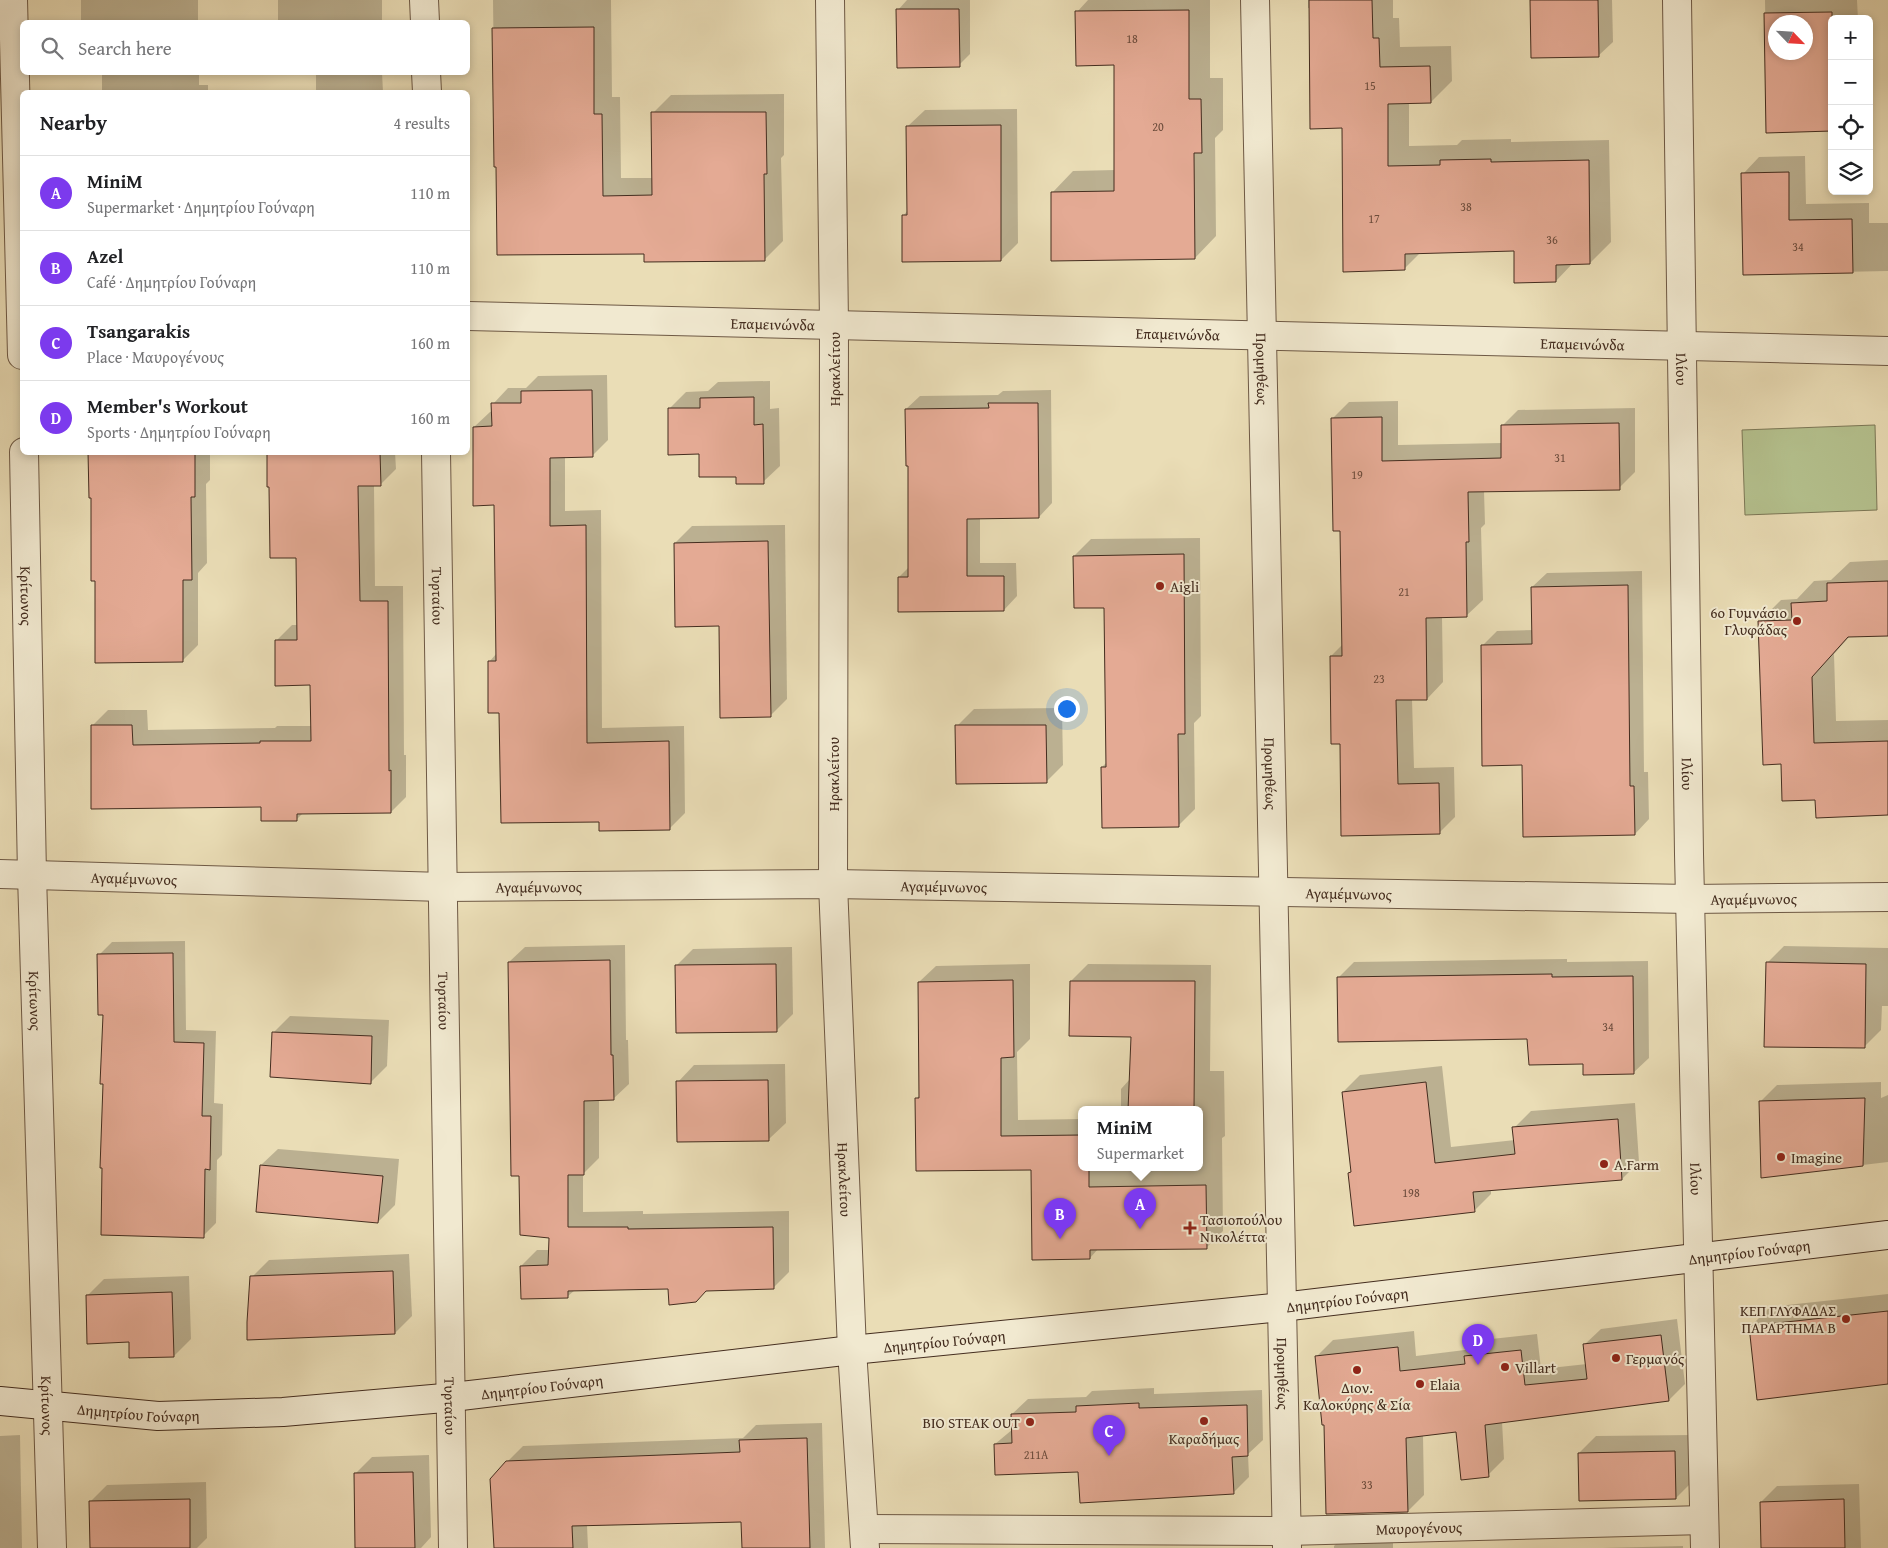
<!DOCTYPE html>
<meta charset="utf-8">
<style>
:root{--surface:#fff;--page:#f6f6f6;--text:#202124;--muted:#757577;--line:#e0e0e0;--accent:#7c3aed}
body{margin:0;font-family:"Gentium Book Plus",serif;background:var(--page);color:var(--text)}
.controls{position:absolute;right:15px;top:15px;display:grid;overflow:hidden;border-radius:8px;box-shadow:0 2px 8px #0003}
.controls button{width:45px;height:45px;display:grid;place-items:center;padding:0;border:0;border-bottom:1px solid var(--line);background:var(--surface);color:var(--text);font:25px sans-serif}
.compass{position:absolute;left:1768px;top:15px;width:45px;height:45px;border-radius:50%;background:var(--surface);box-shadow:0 2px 8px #0003;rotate:115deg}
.you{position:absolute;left:1066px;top:708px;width:18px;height:18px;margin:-12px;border:4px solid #fff;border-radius:50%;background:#1a73e8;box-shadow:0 0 0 8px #1a73e833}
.badge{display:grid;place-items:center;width:32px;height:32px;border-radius:50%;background:var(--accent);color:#fff;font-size:16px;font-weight:700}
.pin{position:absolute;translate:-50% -41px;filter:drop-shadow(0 1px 2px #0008)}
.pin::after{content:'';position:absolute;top:26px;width:18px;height:15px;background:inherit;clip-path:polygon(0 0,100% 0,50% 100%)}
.popup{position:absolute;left:1078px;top:1106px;width:125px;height:65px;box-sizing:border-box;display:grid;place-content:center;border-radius:8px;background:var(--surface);filter:drop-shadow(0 1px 4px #0005);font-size:16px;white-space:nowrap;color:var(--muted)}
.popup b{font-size:19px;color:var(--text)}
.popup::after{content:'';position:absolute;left:50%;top:100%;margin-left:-10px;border:10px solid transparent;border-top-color:var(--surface)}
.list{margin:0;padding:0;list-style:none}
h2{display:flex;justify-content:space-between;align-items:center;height:65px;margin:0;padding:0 20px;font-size:21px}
h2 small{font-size:16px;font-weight:400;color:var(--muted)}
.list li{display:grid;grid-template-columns:32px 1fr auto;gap:15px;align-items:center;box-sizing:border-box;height:75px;padding:0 20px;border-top:1px solid var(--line)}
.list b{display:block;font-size:19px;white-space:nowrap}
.list p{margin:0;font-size:16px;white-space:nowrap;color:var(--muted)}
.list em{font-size:16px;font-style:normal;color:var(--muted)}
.icon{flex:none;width:28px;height:28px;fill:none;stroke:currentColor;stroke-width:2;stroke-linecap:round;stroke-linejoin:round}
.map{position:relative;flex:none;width:1888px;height:1548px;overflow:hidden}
.search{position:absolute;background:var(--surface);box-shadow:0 2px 8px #0003;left:20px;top:20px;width:450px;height:55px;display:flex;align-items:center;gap:12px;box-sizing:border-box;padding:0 18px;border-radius:8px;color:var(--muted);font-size:19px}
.panel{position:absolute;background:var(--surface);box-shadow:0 2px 8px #0003;left:20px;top:90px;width:450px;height:365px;border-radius:8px}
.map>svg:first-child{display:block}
.green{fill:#b5c28f;stroke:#7c7857}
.shadow{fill:#0003;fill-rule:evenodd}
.building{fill:#e4aa94;stroke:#442d1f;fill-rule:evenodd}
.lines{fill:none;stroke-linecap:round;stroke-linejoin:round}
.minor-casing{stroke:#6e5945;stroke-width:30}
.tertiary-casing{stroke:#6e5945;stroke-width:30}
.secondary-casing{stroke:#442d1f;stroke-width:30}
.minor{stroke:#f1e9d0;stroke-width:28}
.tertiary{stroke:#f1e9d0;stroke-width:28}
.secondary{stroke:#f1e9d0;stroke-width:28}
.poi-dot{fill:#8f2418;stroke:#f1e9d0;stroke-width:2}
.labels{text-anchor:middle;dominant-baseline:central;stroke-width:4;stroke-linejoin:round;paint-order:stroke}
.number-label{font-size:12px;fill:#6c4c3c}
.street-label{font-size:15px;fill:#442d1f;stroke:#f1e9d0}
.poi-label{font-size:15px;fill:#442d1f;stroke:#f1e9d0;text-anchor:start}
</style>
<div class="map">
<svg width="1888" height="1548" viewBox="0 0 1888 1548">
<rect width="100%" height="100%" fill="#eaddb6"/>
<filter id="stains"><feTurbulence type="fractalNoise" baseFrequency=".004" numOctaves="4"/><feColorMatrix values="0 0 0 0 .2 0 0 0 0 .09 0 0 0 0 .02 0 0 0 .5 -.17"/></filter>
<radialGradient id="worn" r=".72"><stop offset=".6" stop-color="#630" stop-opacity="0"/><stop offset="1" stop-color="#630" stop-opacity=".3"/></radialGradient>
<path class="green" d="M1875,425L1877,510L1745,515L1742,430Z"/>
<g class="shadow">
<rect x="81" y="0" width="117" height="22"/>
<rect x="278" y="0" width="104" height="22"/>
<path d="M493,0H611L612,97H620L621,178H653V113L671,95L784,94V155L781,158L783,241L764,260L645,253L498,166H495Z"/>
<path d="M907,0H970V54L959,65L898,10Z"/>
<path d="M1088,0H1210V78H1223V130L1215,138L1216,236L1195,258L1052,193L1073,171L1115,170V64L1077,12Z"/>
<path d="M1308,0H1393V18H1399L1400,47L1451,46L1452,81L1431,102H1409V146L1457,145L1462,140L1511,139V142L1609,140L1611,242L1590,263H1573L1556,281L1515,250L1421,252L1404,269L1343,127L1310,8H1308Z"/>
<path d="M1531,0H1612L1613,42L1598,56Z"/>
<path d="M1765,0H1857L1858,19H1832L1767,131ZM1776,22H1806V52H1776Z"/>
<path d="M102,72H199V85H208V92H102Z"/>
<path d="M316,72H382L383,92H316Z"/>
<path d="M1017,109L1018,243L1001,260L903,216L908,210V126L925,110Z"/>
<path d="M1805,156L1806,204L1869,203V223H1888V271L1744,274L1743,174L1759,157Z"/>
<path d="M607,375L608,440L592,456H565V511L601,510L602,728L684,726L685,813L670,828L600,820L501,711L489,662L497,653L495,504L474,427L490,412L493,411V404L508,388H526L538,376Z"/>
<path d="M770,381V409L779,408L780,466L763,482L737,476L669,409L686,392L708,391L718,382Z"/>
<path d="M1051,390L1052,503L1039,517L980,518V563H1016L1017,596L1004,610L899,577L909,567V465L906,409L920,396L998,395L1003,391Z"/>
<path d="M1398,401V445L1502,443V426L1518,410L1635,408V472L1619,488L1484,491L1485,524L1481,528L1483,600L1466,616L1442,617L1443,682L1427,699H1412L1414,768L1454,767L1455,817L1439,833L1341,743L1331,656L1343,644L1341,530L1333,418L1349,402Z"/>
<path d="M90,452H210V480L206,484L207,563L198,573V645L183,660L96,580Z"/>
<path d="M268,452H395L396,469L380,485H374L375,586H403L404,755H406V797L391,812L303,813L296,820L262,805L92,726L108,710H147L148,730L275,728L277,726H312V684L276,641L292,625H298L297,556Z"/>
<path d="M785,525L787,699L770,716L675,543L692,526Z"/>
<path d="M1200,538L1201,716L1194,723L1195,809L1178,826L1102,767L1107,762L1105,607L1074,556L1091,539Z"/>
<path d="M1888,560V635L1850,636L1834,654L1836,721L1888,720V814L1817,798L1782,763L1759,622L1781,600L1797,599L1814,581L1831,580L1850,562Z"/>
<path d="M1642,571L1644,772H1648L1649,819L1635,834L1524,764L1482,646L1497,631L1533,630L1532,587L1547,573Z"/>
<path d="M1062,708L1063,765L1046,782L957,726L974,709Z"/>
<path d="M185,941L186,1030L216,1031L214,1103L223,1104L222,1155L217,1160L216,1223L203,1236L104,1082V1013L99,955L112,942Z"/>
<path d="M625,945L626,1040H628L629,1084L613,1099H599V1158L583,1174V1212L643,1211V1214L789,1211V1272L774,1287L575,1290L568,1296L521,1266L537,1250H550V1237L520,1175L509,962L525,947Z"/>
<path d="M1784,946L1888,948V1006H1882L1881,1030L1864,1047L1767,963Z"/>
<path d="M792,947L793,1014L776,1031L676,966L693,949Z"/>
<path d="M1567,959V962L1648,961L1649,1058L1633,1073L1584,1063L1528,1038L1339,977L1354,962Z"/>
<path d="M1030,964V1039L1017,1052L1018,1120L1081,1119V1168H1199V1110H1121V1089L1130,1079L1132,1035L1071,981L1088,964L1211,965L1210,1071H1224L1225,1136L1222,1138L1223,1231L1206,1248L1098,1249L1090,1258L1033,1169L916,1099L920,1095L919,982L936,966Z"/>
<path d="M290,1016L389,1020L387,1066L370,1083L273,1033Z"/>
<path d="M785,1064L786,1123L769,1139L678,1082L694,1065Z"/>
<path d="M1442,1066L1451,1147L1515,1140L1514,1128L1531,1111L1635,1103L1639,1162L1622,1179L1491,1190V1194L1474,1211L1349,1173L1352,1171L1343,1092L1360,1075Z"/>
<path d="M1881,1082V1098L1888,1095V1162L1762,1177L1760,1102L1777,1085Z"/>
<path d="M278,1149L399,1159L395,1205L378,1222L261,1165Z"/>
<path d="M409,1254L412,1316L395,1333L252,1277L269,1260Z"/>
<path d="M189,1276L191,1339L174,1356L130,1341L87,1296L104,1279Z"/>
<path d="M1888,1294V1383L1750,1327L1770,1307Z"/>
<path d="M1677,1319L1685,1384L1669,1400L1502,1421L1504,1459L1488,1475L1458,1431L1423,1435L1424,1495L1408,1511L1325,1423L1316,1357L1333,1340L1414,1331L1416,1356L1473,1349L1482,1340L1537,1334L1541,1369L1587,1364L1584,1345L1601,1329Z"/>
<path d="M1154,1388V1394L1262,1390L1263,1440L1248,1454L1249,1477L1233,1493L1080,1471L995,1444L1013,1429L1012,1414L1028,1399L1086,1397L1092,1391Z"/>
<path d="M822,1423L825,1548H743L742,1520L587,1525L588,1548H495L507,1462L523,1446L743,1438L756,1425Z"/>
<path d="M20,1435L22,1548H0V1436Z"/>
<path d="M1692,1435L1693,1481L1676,1498L1579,1453L1596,1436Z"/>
<path d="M429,1455L431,1537L421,1548H356L355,1474L372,1457Z"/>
<path d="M206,1482L207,1538L197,1548H91L90,1502L107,1485Z"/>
<path d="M1859,1484L1861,1548H1762L1761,1502L1777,1486Z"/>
<path d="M1393,1533V1548H1334V1546L1345,1535Z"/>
<path d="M1683,1546V1548H1601H1602Z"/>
</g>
<g class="building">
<path d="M1309,0H1372L1373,38H1379L1380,67L1430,66L1431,103L1388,104V166L1440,165V160L1491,159V162L1589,160L1590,264L1556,265V282L1514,283V251L1405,254V270L1343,272L1342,128L1310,129Z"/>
<path d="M1530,0H1598L1599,57L1531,58Z"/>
<path d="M896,9H959L960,67L897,68Z"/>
<path d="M1189,10V99H1201L1202,153H1194L1195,259L1051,261V192L1114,191V65L1076,66L1075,11Z"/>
<path d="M1832,12V131L1766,133L1764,13ZM1776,22H1806V52H1776Z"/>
<path d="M594,27V114H602L603,196L652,195L651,112H766L767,174H764L765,261L644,262V254L497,255L496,167H494L492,28Z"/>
<path d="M1001,125V261L902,262V215H907L906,126Z"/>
<path d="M1789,172V220L1852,219L1853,273L1743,275L1741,173Z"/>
<path d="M592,390L593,457L550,458V526L586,525L587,743L669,741L670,830L599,831V822L501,823L499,713H488V661H496L494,505L473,506V427L492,426L491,403H521V391Z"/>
<path d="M754,397V425L763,424L764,484H736V477H699V454L668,455V408H700V398Z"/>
<path d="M988,403H1038L1039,518L967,519V576H1004V611L898,612V577H908V466H906L905,409L989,408Z"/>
<path d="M1382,417V461L1501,458V425L1619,423L1620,490L1468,492L1469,542H1466L1467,617L1426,618L1427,700H1396L1398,784L1439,783L1440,834L1341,836L1340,744H1331L1330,656H1342L1340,531H1333L1331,418Z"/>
<path d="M88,452H195V497H191L192,580H183V662L95,663V581H91V498H89Z"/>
<path d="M267,452H380L381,486H358L360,601H388L389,771L391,770V813L297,814V821H261V807L91,809V725H132L133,745L260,743V741H311L310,685L275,686V640H297L296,558H270L269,487H267Z"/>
<path d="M768,541L771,717L720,718L719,626L675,627L674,543Z"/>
<path d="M1184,554L1185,734H1178L1179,827L1102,828L1101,767H1106L1104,608H1074L1073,556Z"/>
<path d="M1888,581V636L1848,637L1812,677L1814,743L1888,741V815L1816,818L1815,800L1782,801L1781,764L1763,765L1758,621L1792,620L1791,603L1827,601V583Z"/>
<path d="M1628,585L1630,786H1634L1635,835L1523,837L1522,765L1482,766L1481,645L1532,644L1531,587Z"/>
<path d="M955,725H1046L1047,783L956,784Z"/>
<path d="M173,953L174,1042L204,1043L202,1116H211L210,1170L205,1169L204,1238L101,1235L102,1168H100L103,1084H100L103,1015H98L97,954Z"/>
<path d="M610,960L611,1055H613L614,1100L584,1101V1175H568V1227H628V1229L773,1227L774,1289L706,1291L696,1302L669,1305L668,1289L568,1291V1298L521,1299L520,1266L548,1265L549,1238L520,1235L519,1176H511L508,962Z"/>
<path d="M1766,962L1866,964L1865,1048L1764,1047Z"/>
<path d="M776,964L777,1032L676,1033L675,965Z"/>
<path d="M1552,974V977L1633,976L1634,1074L1583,1075V1064L1529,1065L1527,1039L1338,1042L1337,977Z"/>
<path d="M1013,980L1014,1057L1001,1058V1136L1081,1135V1168H1089V1187L1206,1185L1207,1249L1090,1250V1259L1032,1260L1031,1170L916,1171L915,1098H919L918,982Z"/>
<path d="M1070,981H1195L1194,1110H1128L1131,1037L1069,1036Z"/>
<path d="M272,1032L372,1036L371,1084L270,1077Z"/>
<path d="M768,1080L769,1141L677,1142L676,1081Z"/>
<path d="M1426,1082L1435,1163L1515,1154L1512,1127L1618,1119L1622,1180L1473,1192L1475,1212L1354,1226L1348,1173L1351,1172L1342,1092Z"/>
<path d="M1865,1098L1863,1166L1761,1178L1759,1101Z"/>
<path d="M260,1165L383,1176L378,1223L256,1212Z"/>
<path d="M393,1271L395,1334L247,1340V1322L250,1276Z"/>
<path d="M172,1292L174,1357L129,1358V1342L87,1344L86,1295Z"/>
<path d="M1888,1311V1384L1757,1400L1749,1326Z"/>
<path d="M1661,1335L1669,1401L1485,1425L1489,1477L1461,1480L1456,1432L1406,1438L1408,1512L1326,1514L1324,1425H1322L1315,1356L1398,1347L1400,1371L1465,1364L1464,1356L1521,1350L1525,1385L1587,1379L1583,1344Z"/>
<path d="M1139,1403V1408L1247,1405L1248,1456L1232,1457L1234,1494L1080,1503L1078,1472L995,1475L994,1444L1012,1443L1011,1414L1076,1412V1406Z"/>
<path d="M807,1438L810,1548H742L741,1522L572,1526L573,1548H494L490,1479L506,1461L740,1452L739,1440Z"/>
<path d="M1675,1451L1676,1499L1579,1501L1578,1453Z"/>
<path d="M413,1472L415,1548H355L354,1473Z"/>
<path d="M190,1499V1548H90L89,1501Z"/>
<path d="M1844,1499L1845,1548H1761L1760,1502Z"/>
</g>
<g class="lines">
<g class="minor-casing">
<g id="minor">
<path d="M13,0L22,355"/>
<path d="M424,0L425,22"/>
<path id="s1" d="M830,0L834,325L833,884L852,1350L865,1548"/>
<path id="s2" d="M1255,0L1287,1548"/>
<path d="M426,72L427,92"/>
<path id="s3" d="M468,316L1888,351"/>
<path id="s4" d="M24,452L32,875L52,1548"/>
<path id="s5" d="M436,452L453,1548"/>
<path id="s6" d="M0,874L443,887L833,884L1690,899L1888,897"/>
<path id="s7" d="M864,1529L1287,1531L1704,1520"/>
</g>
</g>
<g class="tertiary-casing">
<g id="tertiary">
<path id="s8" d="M1677,0L1689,854L1705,1548"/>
</g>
</g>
<g class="secondary-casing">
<g id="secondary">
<path id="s9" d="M0,1401L158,1416L283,1412L444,1398L852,1350L1282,1307L1888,1235"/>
</g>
</g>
<use href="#minor" class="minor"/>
<use href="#tertiary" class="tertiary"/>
<use href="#secondary" class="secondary"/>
</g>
<g class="poi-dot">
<circle cx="1160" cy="586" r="5"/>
<circle cx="1797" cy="621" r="5"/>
<circle cx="1781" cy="1157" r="5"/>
<circle cx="1604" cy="1164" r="5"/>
<path d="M1187.5 1220.5h5v5h5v5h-5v5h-5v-5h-5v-5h5z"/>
<circle cx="1846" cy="1319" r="5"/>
<circle cx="1616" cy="1358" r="5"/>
<circle cx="1505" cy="1367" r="5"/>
<circle cx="1357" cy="1370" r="5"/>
<circle cx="1420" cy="1384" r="5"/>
<circle cx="1204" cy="1421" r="5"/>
<circle cx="1030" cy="1422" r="5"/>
</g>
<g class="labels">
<g class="number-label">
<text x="1132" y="38">18</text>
<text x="1370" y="85">15</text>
<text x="1158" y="126">20</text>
<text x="1466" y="206">38</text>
<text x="1374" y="218">17</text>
<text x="1552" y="239">36</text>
<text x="1798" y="246">34</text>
<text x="1560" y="457">31</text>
<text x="1357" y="474">19</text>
<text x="1404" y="591">21</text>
<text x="1379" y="678">23</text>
<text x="1608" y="1026">34</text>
<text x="1411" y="1192">198</text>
<text x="1036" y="1454">211Α</text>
<text x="1367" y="1484">33</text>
</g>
<g class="street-label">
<text stroke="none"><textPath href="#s3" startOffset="305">Επαμεινώνδα</textPath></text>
<text stroke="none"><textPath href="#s3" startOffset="710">Επαμεινώνδα</textPath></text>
<text stroke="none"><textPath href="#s3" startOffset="1115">Επαμεινώνδα</textPath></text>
<text transform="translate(834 369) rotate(-90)">Ηρακλείτου</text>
<text stroke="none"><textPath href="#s2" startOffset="369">Προμηθέως</textPath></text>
<text stroke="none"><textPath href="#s8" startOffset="369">Ιλίου</textPath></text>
<text stroke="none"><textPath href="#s4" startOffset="144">Κρίτωνος</textPath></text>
<text stroke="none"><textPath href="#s5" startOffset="144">Τυρταίου</textPath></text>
<text transform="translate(833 774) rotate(-90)">Ηρακλείτου</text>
<text stroke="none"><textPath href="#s2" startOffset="774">Προμηθέως</textPath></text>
<text stroke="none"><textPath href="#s8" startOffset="774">Ιλίου</textPath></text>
<text stroke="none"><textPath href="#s6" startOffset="134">Αγαμέμνωνος</textPath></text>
<text stroke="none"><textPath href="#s6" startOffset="944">Αγαμέμνωνος</textPath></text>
<text stroke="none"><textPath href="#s6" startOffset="539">Αγαμέμνωνος</textPath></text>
<text stroke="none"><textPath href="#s6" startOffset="1349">Αγαμέμνωνος</textPath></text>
<text stroke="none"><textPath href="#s6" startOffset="1754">Αγαμέμνωνος</textPath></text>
<text stroke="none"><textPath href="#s4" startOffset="549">Κρίτωνος</textPath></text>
<text stroke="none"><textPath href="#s5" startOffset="549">Τυρταίου</textPath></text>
<text stroke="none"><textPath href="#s1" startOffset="1180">Ηρακλείτου</textPath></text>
<text stroke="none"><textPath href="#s8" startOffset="1179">Ιλίου</textPath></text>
<text stroke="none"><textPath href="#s9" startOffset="1759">Δημητρίου Γούναρη</textPath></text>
<text stroke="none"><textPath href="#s9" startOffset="1354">Δημητρίου Γούναρη</textPath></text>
<text stroke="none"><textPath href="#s9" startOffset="949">Δημητρίου Γούναρη</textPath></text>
<text stroke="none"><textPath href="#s2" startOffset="1374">Προμηθέως</textPath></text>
<text stroke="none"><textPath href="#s9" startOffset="544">Δημητρίου Γούναρη</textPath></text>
<text stroke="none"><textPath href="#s4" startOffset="954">Κρίτωνος</textPath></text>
<text stroke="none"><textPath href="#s5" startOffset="954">Τυρταίου</textPath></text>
<text stroke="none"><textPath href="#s9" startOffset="139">Δημητρίου Γούναρη</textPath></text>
<text stroke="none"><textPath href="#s7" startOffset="555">Μαυρογένους</textPath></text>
</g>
<g class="poi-label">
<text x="1170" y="586">Aigli</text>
<text x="1787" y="612" text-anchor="end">6ο Γυμνάσιο<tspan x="1787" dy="17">Γλυφάδας</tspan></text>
<text x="1791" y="1157">Imagine</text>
<text x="1614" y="1164">A.Farm</text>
<text x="1200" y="1219">Τασιοπούλου<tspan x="1200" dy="17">Νικολέττα</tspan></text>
<text x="1836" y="1310" text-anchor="end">ΚΕΠ ΓΛΥΦΑΔΑΣ<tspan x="1836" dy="17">ΠΑΡΑΡΤΗΜΑ Β</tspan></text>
<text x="1626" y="1358">Γερμανός</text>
<text x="1515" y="1367">Villart</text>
<text x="1430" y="1384">Elaia</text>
<text x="1357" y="1387" text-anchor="middle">Διον.<tspan x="1357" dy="17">Καλοκύρης &amp; Σία</tspan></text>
<text x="1020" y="1422" text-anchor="end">BIO STEAK OUT</text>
<text x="1204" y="1438" text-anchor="middle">Καραδήμας</text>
</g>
</g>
<rect width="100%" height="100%" filter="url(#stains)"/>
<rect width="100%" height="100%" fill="url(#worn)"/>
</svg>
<div class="controls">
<button>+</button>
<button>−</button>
<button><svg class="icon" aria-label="locate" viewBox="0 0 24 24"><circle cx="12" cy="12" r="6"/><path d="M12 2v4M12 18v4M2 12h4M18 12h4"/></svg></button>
<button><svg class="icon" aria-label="layers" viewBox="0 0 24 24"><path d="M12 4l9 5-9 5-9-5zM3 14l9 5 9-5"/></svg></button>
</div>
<svg class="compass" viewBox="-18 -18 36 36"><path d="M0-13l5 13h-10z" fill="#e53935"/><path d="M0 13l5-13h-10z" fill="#757577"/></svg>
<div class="you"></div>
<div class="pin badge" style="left:1140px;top:1229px">A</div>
<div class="popup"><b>MiniM</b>Supermarket</div>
<div class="pin badge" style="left:1060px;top:1239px">B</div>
<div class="pin badge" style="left:1109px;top:1456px">C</div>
<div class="pin badge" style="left:1478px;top:1365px">D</div>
<div class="search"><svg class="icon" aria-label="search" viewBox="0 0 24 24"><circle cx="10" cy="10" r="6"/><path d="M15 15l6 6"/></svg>Search here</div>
<section class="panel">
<h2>Nearby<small>4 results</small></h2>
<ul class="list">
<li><span class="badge">A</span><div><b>MiniM</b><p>Supermarket · Δημητρίου Γούναρη</p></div><em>110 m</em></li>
<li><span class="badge">B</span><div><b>Azel</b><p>Café · Δημητρίου Γούναρη</p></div><em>110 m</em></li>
<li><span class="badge">C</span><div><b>Tsangarakis</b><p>Place · Μαυρογένους</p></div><em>160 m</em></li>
<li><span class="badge">D</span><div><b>Member's Workout</b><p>Sports · Δημητρίου Γούναρη</p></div><em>160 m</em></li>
</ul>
</section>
</div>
